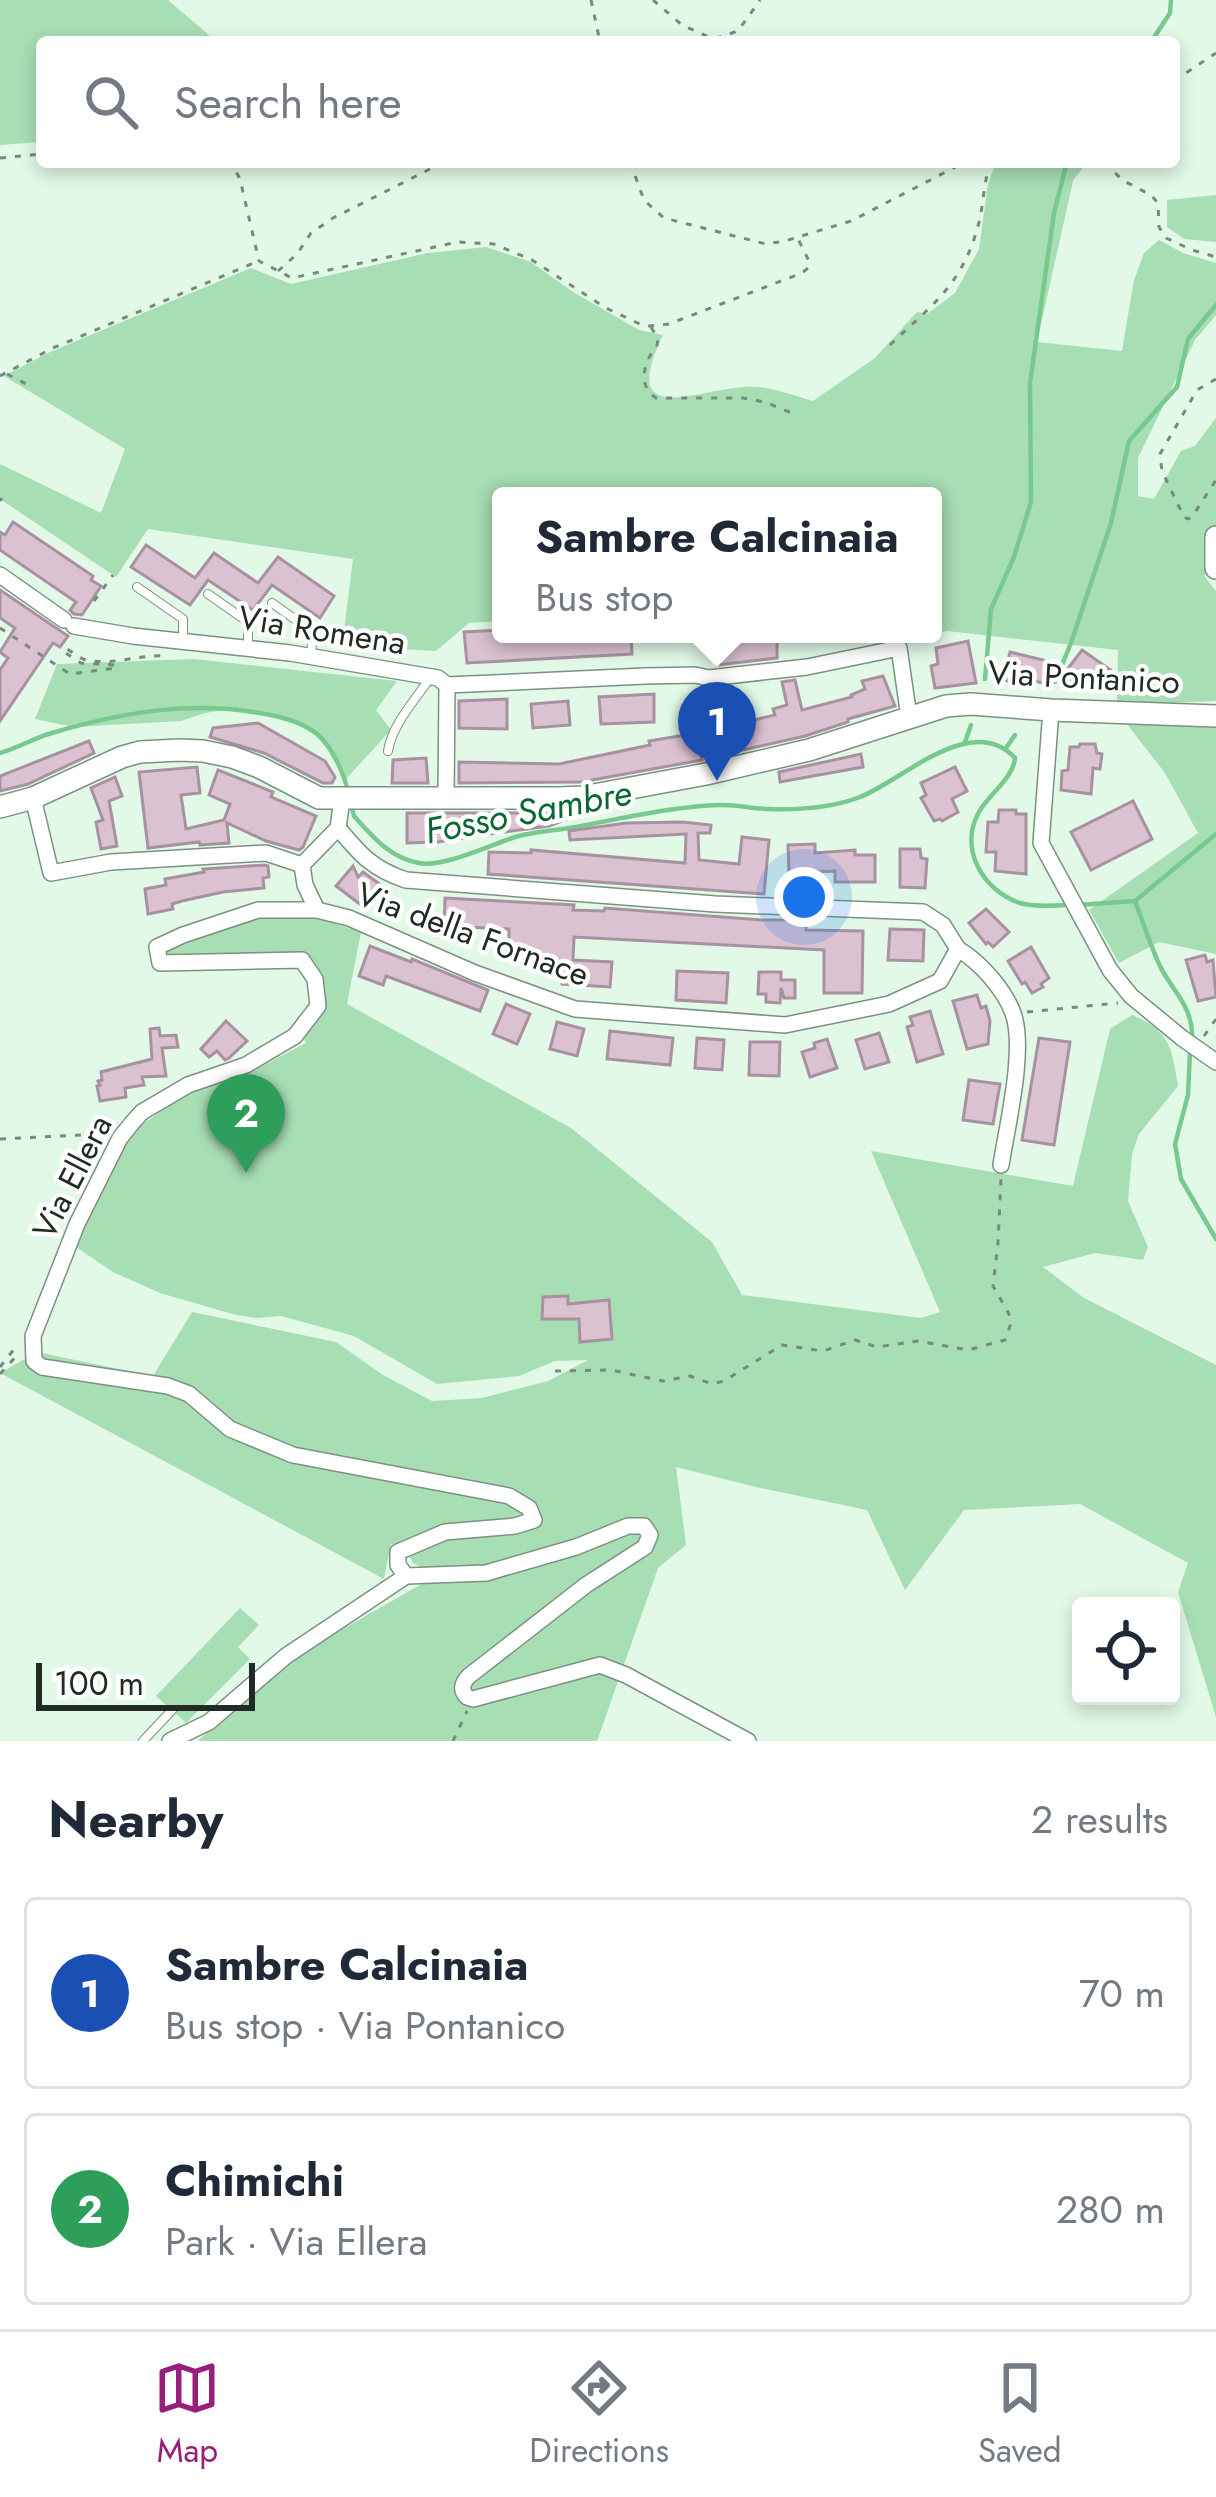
<!DOCTYPE html>
<meta charset="utf-8">
<style>
:root{--surface:#fff;--page:#f6f6f7;--text:#1f2937;--muted:#747a83;--line:#e0e1e3;--accent:#981f79}
body{margin:0;font-family:Jost,sans-serif;background:var(--page);color:var(--text)}
.controls{position:absolute;right:36px;bottom:36px;display:grid;overflow:hidden;border-radius:12px;box-shadow:0 6px 18px #0003}
.controls button{width:108px;height:108px;display:grid;place-items:center;padding:0;border:0;border-bottom:3px solid var(--line);background:var(--surface);color:var(--text);font:60px sans-serif}
.scale{position:absolute;left:36px;bottom:30px;width:219px;box-sizing:border-box;padding-left:12px;border:6px solid #212a23;border-top:0;font-size:33px;line-height:42px;white-space:nowrap;color:#212a23;-webkit-text-stroke:9px #fff;paint-order:stroke}
.you{position:absolute;left:804px;top:897px;width:42px;height:42px;margin:-30px;border:9px solid #fff;border-radius:50%;background:#1a73e8;box-shadow:0 0 0 18px #1a73e833}
.badge{display:grid;place-items:center;width:78px;height:78px;border-radius:50%;background:var(--accent);color:#fff;font-size:39px;font-weight:700}
.pin{position:absolute;translate:-50% -99px;filter:drop-shadow(0 3px 6px #0008)}
.pin::after{content:'';position:absolute;top:63px;width:42px;height:36px;background:inherit;clip-path:polygon(0 0,100% 0,50% 100%)}
.popup{position:absolute;left:492px;top:487px;width:450px;height:156px;box-sizing:border-box;display:grid;place-content:center;border-radius:12px;background:var(--surface);filter:drop-shadow(0 3px 9px #0005);font-size:39px;white-space:nowrap;color:var(--muted)}
.popup b{font-size:45px;color:var(--text)}
.popup::after{content:'';position:absolute;left:50%;top:100%;margin-left:-24px;border:24px solid transparent;border-top-color:var(--surface)}
.list{margin:0;padding:0;list-style:none}
h2{display:flex;justify-content:space-between;align-items:center;height:156px;margin:0;padding:0 48px;font-size:51px}
h2 small{font-size:39px;font-weight:400;color:var(--muted)}
.list li{display:grid;grid-template-columns:78px 1fr auto;gap:36px;align-items:center;box-sizing:border-box;height:192px;margin:0 24px 24px;padding:0 24px;border:3px solid var(--line);border-radius:12px}
.list b{display:block;font-size:45px;white-space:nowrap}
.list p{margin:0;font-size:39px;white-space:nowrap;color:var(--muted)}
.list em{font-size:39px;font-style:normal;color:var(--muted)}
.icon{flex:none;width:66px;height:66px;fill:none;stroke:currentColor;stroke-width:2;stroke-linecap:round;stroke-linejoin:round}
.map{position:relative;flex:none;width:1216px;height:1741px;overflow:hidden}
.search{position:absolute;background:var(--surface);box-shadow:0 6px 18px #0003;left:36px;right:36px;top:36px;height:132px;display:flex;align-items:center;gap:30px;box-sizing:border-box;padding:0 42px;border-radius:12px;color:var(--muted);font-size:45px}
.sheet{height:588px;background:var(--surface)}
nav{display:flex;justify-content:space-around;align-items:center;box-sizing:border-box;height:168px;border-top:3px solid var(--line);background:var(--surface);font-size:33px;color:var(--muted)}
nav a{display:grid;justify-items:center;gap:6px}
nav .on{color:var(--accent)}
.map>svg:first-child{display:block}
.green{fill:#a8deb4}
.lines{fill:none;stroke-linecap:round;stroke-linejoin:round}
.stream{stroke:#78c98d;stroke-width:4.5}
.building{fill:#dbc2d1;stroke:#a891a0;stroke-width:3}
.lane-casing{stroke:#7c9181;stroke-width:10}
.street-casing{stroke:#7c9181;stroke-width:18}
.secondary-casing{stroke:#7c9181;stroke-width:24}
.path{stroke:#79897d;stroke-width:3;stroke-dasharray:6 9;stroke-linecap:butt}
.lane{stroke:#fff;stroke-width:8}
.street{stroke:#fff;stroke-width:15}
.secondary{stroke:#fff;stroke-width:21}
.labels{text-anchor:middle;dominant-baseline:central;stroke-width:9;stroke-linejoin:round;paint-order:stroke}
.street-label{font-size:33px;fill:#212a23;stroke:#fff}
.water-label{font-size:36px;font-style:italic;fill:#096732;stroke:#fff}
</style>
<div class="map">
<svg width="1216" height="1741" viewBox="0 0 1216 1741">
<rect width="100%" height="100%" fill="#e2f9e7"/>
<g class="green">
<path d="M0,0H168L216,41L42,42V142L0,145Z"/>
<path d="M996,162H1087L1073,181L1037,342L1122,351L1134,280L1144,253L1159,240L1183,253L1216,263V315L1195,340L1138,458V496L1154,499L1181,451L1195,446L1216,418V527L1205,544V577L1216,591V701L1117,705L1118,650L947,631L933,634V496H501V621L469,623L436,651L342,646L353,559L148,529L116,577L0,499V464L101,513L125,449L4,376L50,352L251,268L291,284L428,253L486,247L531,262L573,292L639,330L663,335C614,437 708,382 758,387C777,389 796,396 813,401L875,358L917,312L927,314L955,293L979,249L988,184Z"/>
<path d="M1216,195V242L1184,239L1167,227V200Z"/>
<path d="M194,659L397,681L376,710L391,730L345,780L323,740L307,727L237,708L205,713L181,721L74,727L35,719L57,664Z"/>
<path d="M1126,723H1216V954L1159,942L1119,963L1089,910L1198,833L1165,773Z"/>
<path d="M258,918L319,919L361,932L347,1004L571,1128L712,1242L742,1295L921,1318L940,1312L871,1151L1073,1186L1110,1029L1132,1015C1170,1030 1172,1049 1178,1086L1139,1134L1132,1154L1128,1201L1148,1247L1143,1260L1095,1253L1043,1267L1084,1298L1216,1365V1717L1178,1592L1188,1563L1080,1504L964,1510L905,1590L867,1510L756,1487L676,1467L686,1545L658,1568L597,1741H198L273,1669L425,1582L429,1571L413,1563L404,1545L391,1544L384,1579L0,1373L37,1352L153,1376L192,1312L336,1342L383,1375L432,1401L482,1398L548,1381L588,1360L555,1361L519,1376L437,1384L354,1336L281,1316L257,1318L236,1315L160,1293L113,1272L76,1247L116,1150L132,1132L185,1094L247,1074L306,1043L302,1035L323,1004L312,962L165,958V949Z"/>
<path d="M240,1608L259,1625L238,1647L250,1659L186,1723L156,1696Z"/>
</g>
<g class="lines">
<g class="stream">
<path d="M1151,42L1170,13L1171,0"/>
<path d="M985,679L991,609L1014,557L1031,502L1030,383L1054,213L1067,162"/>
<path d="M1055,682L1071,643L1111,523L1129,441L1177,387L1188,339L1216,305"/>
<path d="M965,742L971,725"/>
<path d="M1006,748L1015,735"/>
<path d="M0,753C18,748 34,738 52,733C122,712 194,700 265,714C283,717 302,722 317,734C332,747 343,771 348,791"/>
<path d="M352,808L354,816C373,837 390,858 419,863C442,868 491,845 515,837C532,832 551,831 569,828C616,820 678,805 724,805C739,805 754,809 769,809C799,810 832,808 860,797C902,781 971,711 1015,758C1013,779 989,794 979,812C958,848 983,891 1020,903C1034,907 1052,906 1067,905"/>
<path d="M1135,901C1143,922 1150,944 1159,964C1172,992 1194,1005 1192,1041"/>
<path d="M1078,905L1135,901L1216,834"/>
<path d="M1190,1052L1188,1095L1175,1144L1181,1179L1216,1239"/>
</g>
</g>
<g class="building">
<path d="M13,522L93,576L91,580L101,586L82,615L74,614L70,610L76,602L0,550V532L5,535Z"/>
<path d="M146,545L195,578L214,553L258,583L278,557L334,596L320,618L272,585L253,610L208,580L190,605L131,567Z"/>
<path d="M0,590L68,636L60,647L53,643L0,721V670L8,658L0,652L15,628L0,618Z"/>
<path d="M501,630V634H631L632,654L467,663L464,632Z"/>
<path d="M777,637V658L717,665L716,640Z"/>
<path d="M968,641L976,683L935,688L931,666L938,664L936,648Z"/>
<path d="M1082,650L1115,673L1105,687L1103,684L1097,692L1082,683L1079,686L1063,675Z"/>
<path d="M1010,652L1052,662L1046,684L1027,679L1025,685L1003,680Z"/>
<path d="M883,676L895,706L848,719V722L805,736L730,753L724,727L775,715L773,709L787,705L782,682L795,680L802,710L852,697L851,695L865,689L862,681Z"/>
<path d="M654,694V722L601,724L599,697Z"/>
<path d="M507,699V729L459,728V701Z"/>
<path d="M568,701L570,725L533,728L531,704Z"/>
<path d="M258,723L325,761L335,777L332,783H323L264,753L210,737L213,728Z"/>
<path d="M697,733L702,760L581,782L459,783V762L559,764L650,745L649,741Z"/>
<path d="M89,741L94,753L28,784L0,791V776Z"/>
<path d="M1080,744H1095L1097,753L1102,754L1100,769L1093,768L1091,794L1061,790L1062,771L1068,770L1070,747H1079Z"/>
<path d="M861,754L863,767L780,782L779,772Z"/>
<path d="M426,758L428,783H392L393,760Z"/>
<path d="M197,767L200,793L181,795L186,829L224,820L230,804L209,795L218,770L273,792L271,797L316,816L303,847L299,850L266,841L227,823L229,843L200,845L199,842L148,848L139,772Z"/>
<path d="M955,767L967,791L952,799L958,812L942,821L940,819L934,821L921,798L926,795L921,783Z"/>
<path d="M115,777L122,796L109,801L117,846L101,849L96,822L103,820L91,788Z"/>
<path d="M1133,801L1152,839L1091,870L1071,832Z"/>
<path d="M999,810H1016V814H1026V874L995,871L996,852H986L988,822H998Z"/>
<path d="M407,813H566L567,819L549,826L489,834L463,832V838L438,842L407,843Z"/>
<path d="M683,822L711,825L710,833H698L699,860L739,864L742,837L769,840L764,894L488,874L489,852L531,853V850L685,863L686,834L570,840L569,831L626,823Z"/>
<path d="M815,844V853L855,850V855H875V882H835V871L789,873L788,845Z"/>
<path d="M900,849H920L921,858L927,859L925,888L900,887Z"/>
<path d="M264,865L268,866L269,877L263,878L264,888L223,892L182,901L172,904L173,909L148,914L145,889L166,885L165,879L204,872L203,869Z"/>
<path d="M353,866L358,877L363,872L385,888L365,908L336,886Z"/>
<path d="M445,898L574,905L573,910L604,911L605,908L762,920H806V930L863,931L862,993H824V950L574,937L573,960L612,962L610,987L562,984L561,977L545,968L546,961H536L537,950L509,951V929L444,926Z"/>
<path d="M986,909L1009,932L993,947L988,942L986,944L969,923Z"/>
<path d="M890,929L924,930L923,961L888,960Z"/>
<path d="M370,946L411,962L412,959L488,990L480,1011L386,976L383,985L359,976Z"/>
<path d="M1031,947L1049,978L1041,984L1043,987L1032,993L1025,982L1022,984L1008,961Z"/>
<path d="M1205,955L1207,962L1213,960L1216,997L1198,1001L1186,960Z"/>
<path d="M677,971L728,973L726,1003L676,1000Z"/>
<path d="M759,972H781V980H795V998H784L781,988L780,1003L766,1002V994H758Z"/>
<path d="M977,995L981,1008L986,1006L990,1021L988,1044L967,1049L953,1001Z"/>
<path d="M506,1004L530,1014L517,1044L493,1034Z"/>
<path d="M930,1011L943,1054L917,1062L907,1027L913,1025L910,1017Z"/>
<path d="M226,1021L247,1041L229,1058L225,1060L217,1051L209,1057L201,1049Z"/>
<path d="M557,1022L584,1029L577,1056L550,1049Z"/>
<path d="M159,1028L160,1036L176,1035L178,1047L162,1048L166,1076L142,1077L144,1085L125,1088L126,1097L100,1101L97,1086L100,1085L98,1081L102,1080L101,1072L152,1059L150,1029Z"/>
<path d="M610,1031L673,1038L670,1065L607,1059Z"/>
<path d="M879,1033L889,1062L865,1069L856,1040Z"/>
<path d="M697,1038L724,1040L722,1070L695,1068Z"/>
<path d="M1039,1038L1070,1042L1054,1145L1022,1140Z"/>
<path d="M827,1039L837,1068L810,1077L802,1052L815,1048L814,1043Z"/>
<path d="M750,1042H780L779,1076L749,1075Z"/>
<path d="M969,1080L1000,1084L993,1124L963,1120Z"/>
<path d="M568,1296V1304L609,1300L612,1339L580,1342L579,1319H542L543,1297Z"/>
</g>
<g class="lines">
<g class="lane-casing">
<g id="lane">
<path d="M137,587L183,619V639"/>
<path d="M208,594L248,622V647"/>
<path d="M272,603L313,632L311,655"/>
<path d="M388,751C392,725 415,700 430,678"/>
<path d="M143,1741L172,1710"/>
</g>
</g>
<g class="street-casing">
<g id="street">
<path d="M0,575L64,620"/>
<path d="M74,626L133,636L290,653L438,678L447,685L446,798"/>
<path d="M447,685L645,676L695,675L709,678L807,667L899,648L909,717"/>
<path d="M1051,710L1041,843L1110,970L1131,996L1182,1038L1216,1062"/>
<path d="M33,798L51,873L111,862L266,853L302,865"/>
<path d="M338,828C360,854 372,869 406,880L715,904L923,912L943,925L958,949L940,981L889,1004L785,1025L575,1009L475,973L349,918L317,910H258L183,935L157,947L160,963L302,960L315,979L318,1006L295,1036L246,1065L188,1085L142,1112L132,1123L120,1138L77,1224L33,1336L34,1361L42,1367L168,1386L189,1394L230,1429L293,1455L509,1496L529,1508L534,1520L515,1526L445,1532L398,1552V1565L406,1576"/>
<path d="M317,910L305,885L302,865L338,828L342,799"/>
<path d="M958,949C980,962 1004,989 1013,1013C1026,1049 1007,1126 1001,1165"/>
<path d="M406,1576L486,1573L576,1547L628,1526H644L650,1535L645,1547L586,1585L469,1676C462,1683 460,1690 467,1697L473,1699L600,1665L626,1675L748,1741"/>
<path d="M170,1741L209,1722L286,1656L406,1576"/>
</g>
</g>
<g class="secondary-casing">
<g id="secondary">
<path d="M1216,537V568"/>
<path d="M0,807L33,798L122,757L140,752L179,750L203,751L232,757L259,767L319,798H559L583,797L706,774L809,750L946,706L971,704L1051,710L1216,716"/>
</g>
</g>
<g class="path">
<path d="M591,0L600,42"/>
<path d="M653,0L682,25L713,39L738,31L760,0"/>
<path d="M1174,81L1216,53"/>
<path d="M0,158L42,154"/>
<path d="M226,162L235,170L240,179L259,261L292,278L458,242L494,244L532,260L606,308L642,325L650,326L669,324L802,273L808,268L809,261L797,237"/>
<path d="M630,162L644,200L664,218L766,244L785,241L851,221L965,162"/>
<path d="M1105,162L1122,180L1151,195L1158,203L1159,227L1166,238L1192,250L1216,257"/>
<path d="M278,271L297,254L311,233L333,218L430,169L450,162"/>
<path d="M651,327C655,334 659,338 657,345C656,349 653,351 651,354C642,370 640,387 656,398H743L765,402L794,414"/>
<path d="M890,345C932,305 962,285 978,226C984,205 983,182 991,162"/>
<path d="M7,374L32,387"/>
<path d="M0,376L53,348L256,262"/>
<path d="M1216,379L1197,390L1160,454L1162,471L1184,517L1188,519L1192,517L1216,480"/>
<path d="M0,501L2,498"/>
<path d="M94,601L113,575"/>
<path d="M0,628L70,674L116,668V665L81,663L64,652L66,648C67,649 82,659 83,659C110,667 139,654 165,656"/>
<path d="M1027,1012L1118,1003"/>
<path d="M1204,1036L1216,1019"/>
<path d="M0,1139L82,1135L107,1129"/>
<path d="M0,1367L15,1348H20"/>
<path d="M555,1371L611,1370L663,1381L690,1376L712,1384L724,1381L782,1345L823,1351L855,1340L877,1347L918,1341L968,1350L1005,1340L1011,1323L1009,1314L993,1286L998,1243L1001,1179"/>
<path d="M0,1374L19,1353"/>
<path d="M453,1741L467,1711"/>
</g>
<use href="#lane" class="lane"/>
<use href="#street" class="street"/>
<use href="#secondary" class="secondary"/>
</g>
<g class="labels">
<g class="street-label">
<text transform="translate(322 630) rotate(9)">Via Romena</text>
<text transform="translate(1084 677) rotate(3)">Via Pontanico</text>
<text transform="translate(473 934) rotate(20)">Via della Fornace</text>
<text transform="translate(72 1177) rotate(-63)">Via Ellera</text>
</g>
<g class="water-label">
<text transform="translate(528 811) rotate(-11)">Fosso Sambre</text>
</g>
</g>
</svg>
<div class="controls">
<button><svg class="icon" aria-label="locate" viewBox="0 0 24 24"><circle cx="12" cy="12" r="6"/><path d="M12 2v4M12 18v4M2 12h4M18 12h4"/></svg></button>
</div>
<div class="scale">100 m</div>
<div class="you"></div>
<div class="pin badge" style="left:717px;top:781px;background:#1a4fb4">1</div>
<div class="popup"><b>Sambre Calcinaia</b>Bus stop</div>
<div class="pin badge" style="left:246px;top:1173px;background:#2e9e5b">2</div>
<div class="search"><svg class="icon" aria-label="search" viewBox="0 0 24 24"><circle cx="10" cy="10" r="6"/><path d="M15 15l6 6"/></svg>Search here</div>
</div>
<section class="sheet">
<h2>Nearby<small>2 results</small></h2>
<ul class="list">
<li><span class="badge" style="background:#1a4fb4">1</span><div><b>Sambre Calcinaia</b><p>Bus stop · Via Pontanico</p></div><em>70 m</em></li>
<li><span class="badge" style="background:#2e9e5b">2</span><div><b>Chimichi</b><p>Park · Via Ellera</p></div><em>280 m</em></li>
</ul>
</section>
<nav>
<a class="on"><svg class="icon" aria-label="map" viewBox="0 0 24 24"><path d="M3 6l6-2 6 2 6-2v14l-6 2-6-2-6 2zM9 4v14M15 6v14"/></svg>Map</a>
<a><svg class="icon" aria-label="directions" viewBox="0 0 24 24"><path d="M12 3l9 9-9 9-9-9zM9 14v-3h6M13 9l2 2-2 2"/></svg>Directions</a>
<a><svg class="icon" aria-label="saved" viewBox="0 0 24 24"><path d="M7 4h10v16l-5-4-5 4z"/></svg>Saved</a>
</nav>
